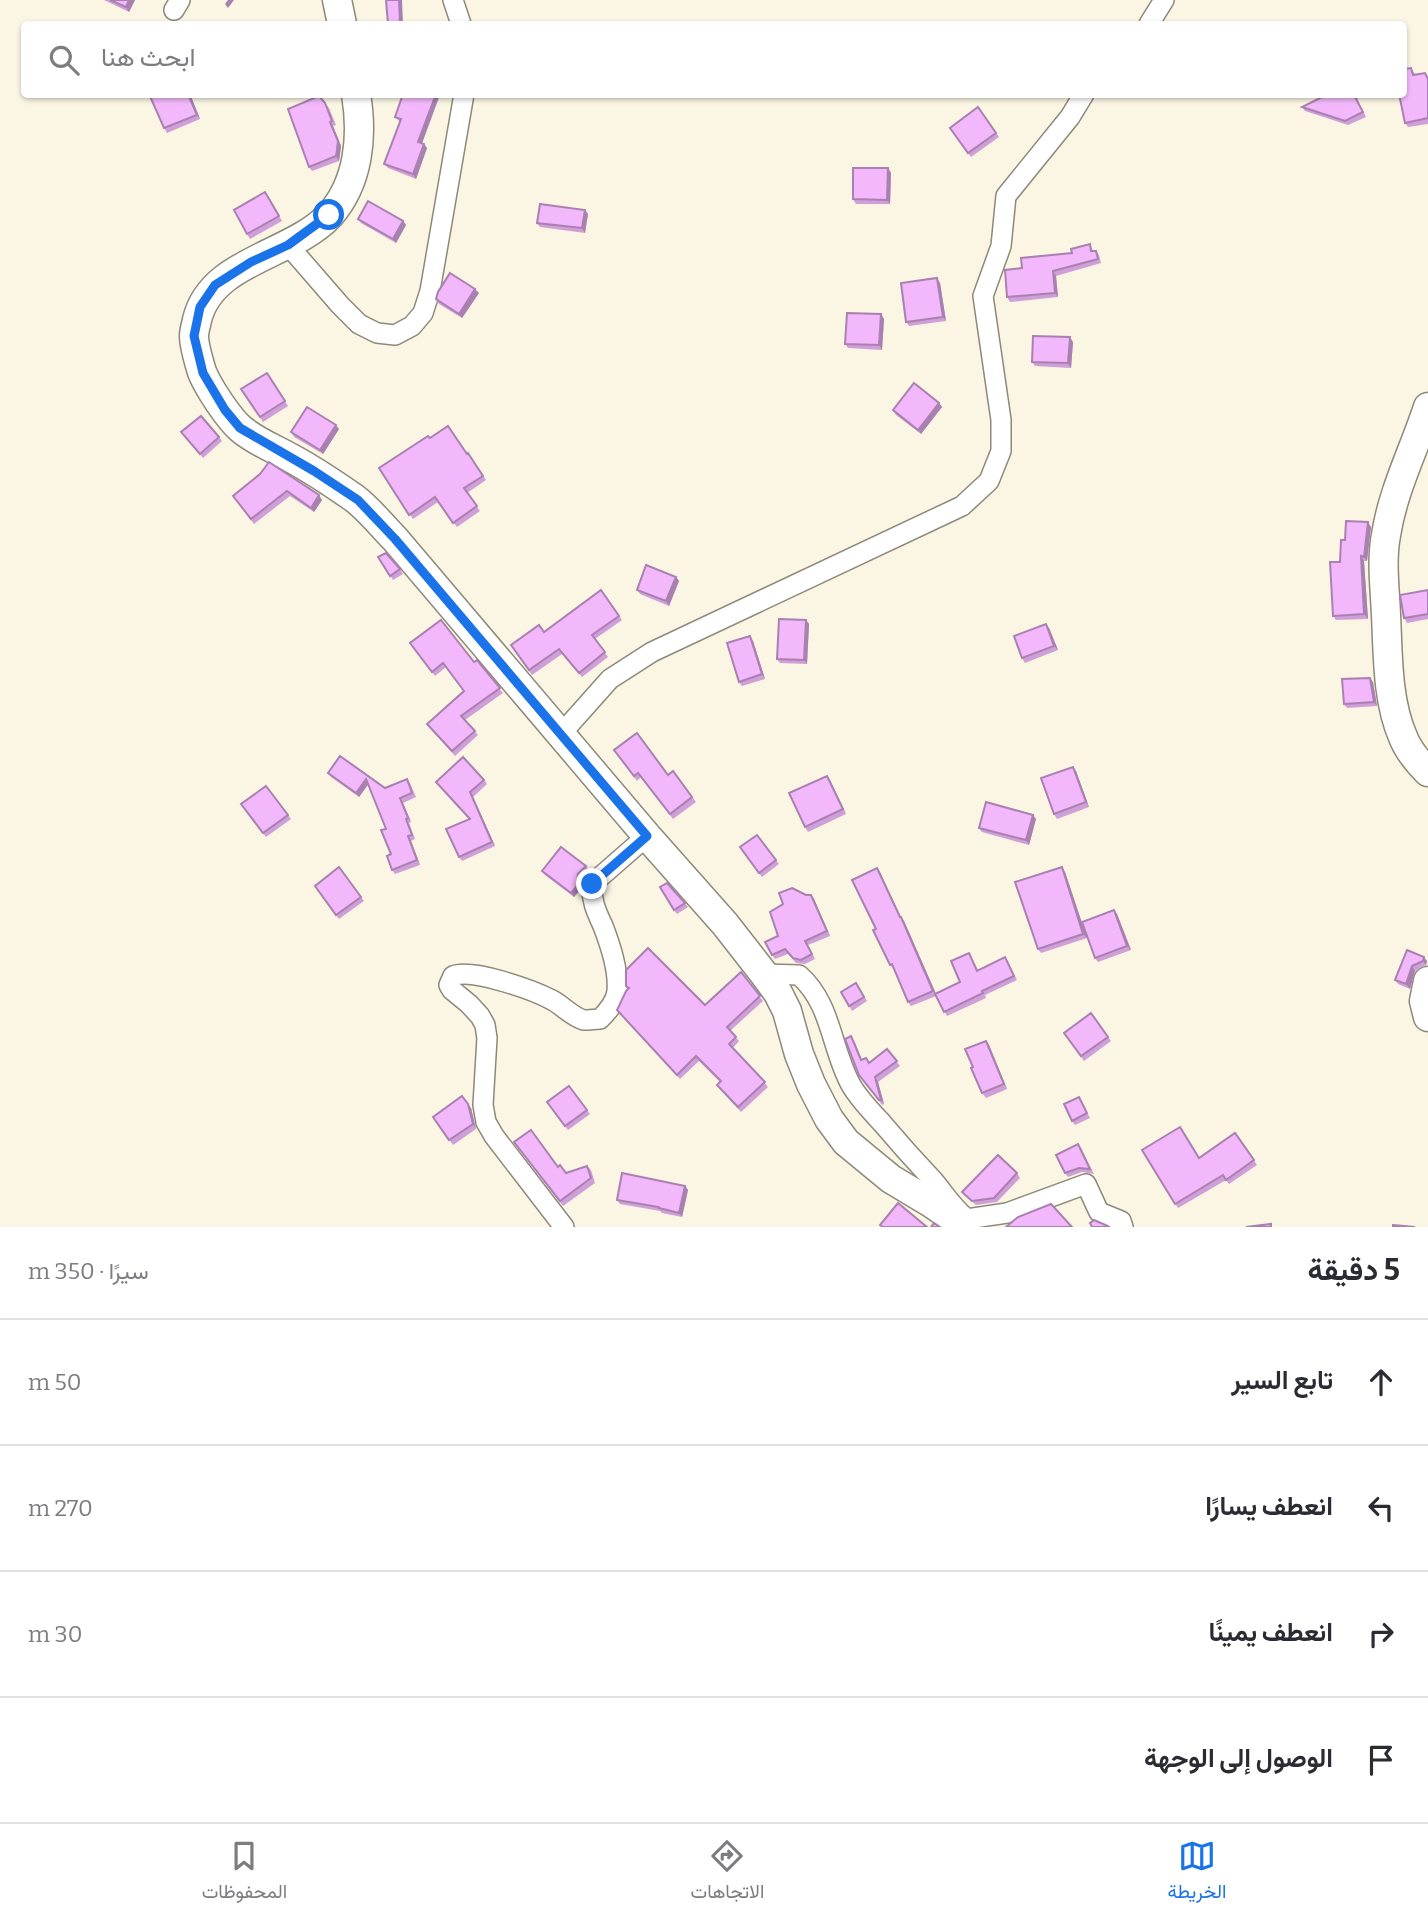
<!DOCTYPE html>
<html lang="ar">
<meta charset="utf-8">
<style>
:root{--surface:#fff;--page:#f7f7f7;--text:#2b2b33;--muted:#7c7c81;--line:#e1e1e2;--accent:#1a73e8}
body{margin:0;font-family:Bitter,Vazirmatn,serif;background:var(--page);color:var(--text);direction:rtl}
.stop{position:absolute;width:21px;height:21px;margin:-16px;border:5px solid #1a73e8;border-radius:50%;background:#fff}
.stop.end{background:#1a73e8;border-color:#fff;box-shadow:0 2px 7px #0008}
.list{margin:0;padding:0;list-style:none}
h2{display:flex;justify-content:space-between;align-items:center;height:91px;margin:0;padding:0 28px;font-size:30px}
h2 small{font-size:23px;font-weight:400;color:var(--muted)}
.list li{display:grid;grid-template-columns:46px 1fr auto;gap:21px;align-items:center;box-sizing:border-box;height:126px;padding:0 28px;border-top:2px solid var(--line)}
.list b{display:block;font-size:26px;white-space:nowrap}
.list em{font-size:23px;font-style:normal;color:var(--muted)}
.icon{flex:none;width:38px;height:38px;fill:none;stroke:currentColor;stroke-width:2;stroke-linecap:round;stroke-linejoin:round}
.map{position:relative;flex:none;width:1428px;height:1227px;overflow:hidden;direction:ltr}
.search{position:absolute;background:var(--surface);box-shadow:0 2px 5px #0004;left:21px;right:21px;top:21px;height:77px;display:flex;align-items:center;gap:18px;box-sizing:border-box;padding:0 24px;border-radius:7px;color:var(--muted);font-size:26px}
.sheet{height:595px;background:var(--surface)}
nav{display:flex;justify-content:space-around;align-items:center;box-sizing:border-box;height:98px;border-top:2px solid var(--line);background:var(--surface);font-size:19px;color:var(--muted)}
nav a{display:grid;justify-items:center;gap:4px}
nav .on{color:var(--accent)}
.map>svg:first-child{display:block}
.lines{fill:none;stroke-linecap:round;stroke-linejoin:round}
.street-casing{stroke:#8d8979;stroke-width:22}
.secondary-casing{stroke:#8d8979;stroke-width:31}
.street{stroke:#fff;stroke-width:19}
.secondary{stroke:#fff;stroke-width:28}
.wall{fill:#d09ed8}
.shaded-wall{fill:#a981b0}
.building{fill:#f2b8fb;stroke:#a981b0;stroke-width:2}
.route{stroke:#1a73e8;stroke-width:9}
</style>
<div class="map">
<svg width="1428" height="1227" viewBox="0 0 1428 1227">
<rect width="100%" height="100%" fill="#fbf6e4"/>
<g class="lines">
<g class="street-casing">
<g id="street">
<path d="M453,0L461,24"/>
<path d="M174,10L180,0"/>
<path d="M1149,24L1164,0"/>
<path d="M288,245L340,305L359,324L377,333L395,335L412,326L423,313L430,291L464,94"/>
<path d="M561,734L610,679L652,652L962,506L989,481L1001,451V420L983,296L1001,246L1006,196L1070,117L1084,94"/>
<path d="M764,974L799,975C832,1004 831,1049 851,1085C859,1099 871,1111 882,1123C898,1142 915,1161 932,1179C945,1194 951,1206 967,1219L1007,1213L1086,1184L1099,1212L1121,1221L1123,1227"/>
<path d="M564,1227L494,1136L486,1122L483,1105L487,1038L485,1025L480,1016L469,1004L452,990L449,985L453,976C472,968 533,990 552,1000C562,1005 572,1017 584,1020C589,1020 596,1019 600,1019C608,1011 616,1002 617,991C619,970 610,944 603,926C596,911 591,900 592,884L647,836"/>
</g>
</g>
<g class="secondary-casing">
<g id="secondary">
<path d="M337,0L342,24"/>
<path d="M356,94C363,136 359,182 330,215C292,256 211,260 197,320C196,325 194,331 194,336C194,346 199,362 202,372C208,387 229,419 241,429C255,441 275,449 291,458C313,470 334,484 354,498C369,509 382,526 395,539L647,836L725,924L764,974L778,993L787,1011L799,1054L811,1084L829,1119L846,1142L891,1179L931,1203L966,1227"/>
<path d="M1428,407C1414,450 1393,490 1386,535C1381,561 1385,589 1386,615C1388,654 1387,701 1403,737C1408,750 1418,762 1428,772"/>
<path d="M1428,981L1424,1001L1428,1017"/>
</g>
</g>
<use href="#street" class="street"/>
<use href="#secondary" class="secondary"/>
</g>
<g class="wall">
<path d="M104,0H135L129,12Z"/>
<path d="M1411,68L1415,74L1425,73L1428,77V124L1408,127L1405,123L1399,95H1394L1393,94H1404Z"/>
<path d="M190,94L200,119L167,133L164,128Z"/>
<path d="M403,94H448L447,97L440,95L422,143L427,148L416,179L388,168L384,164L400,122L395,117Z"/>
<path d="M1328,94H1367L1357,99L1366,117L1348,125L1305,111L1302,107Z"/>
<path d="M325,103L329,108L336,125L333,126L341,146L340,155L339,161L312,171L309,167Z"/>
<path d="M978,107L999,137L971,157L950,128Z"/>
<path d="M888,168L891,173L890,204H856L853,199Z"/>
<path d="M265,192L282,221L250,239L247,234Z"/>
<path d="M585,210L588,214L585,233L540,227L537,223Z"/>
<path d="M358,219L403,221L406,225L396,243L361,223Z"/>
<path d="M1090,244L1093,251H1096L1099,255L1101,263L1056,276L1058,297L1010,302L1007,297L1022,268L1072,253Z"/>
<path d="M940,283L946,321L909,326L906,322Z"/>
<path d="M479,293L462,318L439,304L436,299Z"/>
<path d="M881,314L884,319L882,350L848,348L845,344Z"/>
<path d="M1073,342L1071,368L1035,366L1032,362Z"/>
<path d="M267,373L288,406L263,422L241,389Z"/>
<path d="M939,403L942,407L921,434L896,415L893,410Z"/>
<path d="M339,429L323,454L294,437L291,432Z"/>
<path d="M181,432L219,437L222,441L203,458Z"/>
<path d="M430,438L467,454L468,453L486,480L467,493L480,511L457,527L438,502L413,519L379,468Z"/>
<path d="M260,474L322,500L314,512L290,496L254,524L233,496Z"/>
<path d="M1371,527L1367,561H1364L1368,619L1336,620L1333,616L1340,562L1345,540Z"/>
<path d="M378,557L400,569L403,574L393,580Z"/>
<path d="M676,577L679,581L669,606L640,594L637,590Z"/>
<path d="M601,590L622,620L595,639L608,657L582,677L562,654L532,675L511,645L544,632Z"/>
<path d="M1428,590V619L1407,623L1404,618Z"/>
<path d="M806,620L809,624L807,664L780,663L777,659Z"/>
<path d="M1049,628L1058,650L1025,663L1022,658Z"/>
<path d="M753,641L765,679L742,686L739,682Z"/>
<path d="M410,643L474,662L503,693L465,720L478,735L455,756L427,724L464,691L446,667L435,676Z"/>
<path d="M1373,682L1377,706L1347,708L1344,704Z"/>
<path d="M614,750L668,775L673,771L696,802L673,819L641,777L637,781Z"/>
<path d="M1073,767L1076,771L1089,807L1057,819L1054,814Z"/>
<path d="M328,773L385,788L407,779L410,783L416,797L403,803L411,822L409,823L415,839L411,841L420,865L395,874L392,870L391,854L386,829L368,785L359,797L331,777Z"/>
<path d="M827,776L846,814L808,832L805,827Z"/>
<path d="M484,780L487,784L473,797L495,846L462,861L459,857L469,819L436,782Z"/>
<path d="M266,786L291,819L266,837L241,804Z"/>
<path d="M1036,819L1029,845L982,832L979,828Z"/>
<path d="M757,835L779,864L762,877L740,847Z"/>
<path d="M586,866L589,870L581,878L580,890L574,897L545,875L542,871Z"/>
<path d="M339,867L364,901L339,919L315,886Z"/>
<path d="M877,868L901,917L904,921L936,994L960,982L969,953L978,970L1008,962L1017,980L985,995L986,998L947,1016L936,996L911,1006L908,1002L894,969L890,965L876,929Z"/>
<path d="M1065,872L1087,938L1041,953L1038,949Z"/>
<path d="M814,899L830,936L808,945L815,959L805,964L796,963L788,954L775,959L772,955L778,936Z"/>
<path d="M685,903L688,907L677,914L674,910Z"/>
<path d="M1114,910L1117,914L1131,950L1098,962L1095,958Z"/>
<path d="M1407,950L1427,961L1426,965L1415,971L1410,989L1398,984L1395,980Z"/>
<path d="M741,972L763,1001L730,1031L739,1041L733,1048L768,1087L741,1112L720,1089L717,1085L720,1082L699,1061L680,1079L617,1010L628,989L626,986L705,1005Z"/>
<path d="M856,983L867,1001L852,1011L841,992Z"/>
<path d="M1091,1013L1111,1041L1084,1061L1064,1033Z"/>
<path d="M854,1040L862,1060L869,1063L887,1049L900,1066L878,1082L884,1104L882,1105L859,1075Z"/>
<path d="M989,1045L1007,1089L986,1098L982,1093L973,1067Z"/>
<path d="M569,1086L590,1114L568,1130L547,1102Z"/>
<path d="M1079,1097L1090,1118L1075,1125L1072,1121Z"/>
<path d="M471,1108L476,1129L453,1145L433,1117Z"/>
<path d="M1235,1133L1257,1165L1229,1184L1226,1180L1178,1208L1142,1150L1199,1158Z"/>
<path d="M514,1142L566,1173L587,1166L591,1170L595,1183L563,1206Z"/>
<path d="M1081,1148L1094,1174L1082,1172L1068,1177L1065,1173Z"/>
<path d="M1017,1173L1020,1178L997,1202L976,1205L965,1196L962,1192Z"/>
<path d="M685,1186L688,1190L682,1217L662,1213L660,1211L620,1204L617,1200Z"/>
</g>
<g class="shaded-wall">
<path d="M129,0H135L129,12L126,7Z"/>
<path d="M228,0H234L228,8L225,4Z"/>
<path d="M399,0H402L403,24L400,23Z"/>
<path d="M188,94H190L200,119L197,115Z"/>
<path d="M436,94H440L421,146L418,142Z"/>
<path d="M330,122L333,126L341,146L339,161L336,156Z"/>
<path d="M424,144L427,148L416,179L413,174Z"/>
<path d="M888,168L891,173L890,204L887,200Z"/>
<path d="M585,210L588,214L585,233L582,228Z"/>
<path d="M403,221L406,225L396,243L393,239Z"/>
<path d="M1053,271L1056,276L1058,297L1055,293Z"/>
<path d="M937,278L940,283L946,321L943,317Z"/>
<path d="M475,289L479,293L462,318L459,314Z"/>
<path d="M881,314L884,319L882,350L879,345Z"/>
<path d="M1070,337L1073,342L1071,368L1068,363Z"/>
<path d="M939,403L942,407L921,434L918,430Z"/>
<path d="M336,425L339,429L323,454L320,450Z"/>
<path d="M319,495L322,500L314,512L311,508Z"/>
<path d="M1368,522L1371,527L1367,561L1364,557Z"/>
<path d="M1361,556L1364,561L1368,619L1364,614Z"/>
<path d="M676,577L679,581L669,606L666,601Z"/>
<path d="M806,620L809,624L807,664L804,660Z"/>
<path d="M1046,624L1049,628L1058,650L1054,646Z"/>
<path d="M750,636L753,641L765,679L762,674Z"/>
<path d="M1370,678L1373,682L1377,706L1374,702Z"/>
<path d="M1073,767L1076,771L1089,807L1086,802Z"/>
<path d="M827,776L830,780L846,814L843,809Z"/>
<path d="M366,779L369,783L359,797L356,793Z"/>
<path d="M470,792L473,797L495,846L492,842Z"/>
<path d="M400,798L403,803L411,822L408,818Z"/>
<path d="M1033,815L1036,819L1029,845L1026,840Z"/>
<path d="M408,836L411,841L420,865L417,860Z"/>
<path d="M1062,867L1065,872L1087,938L1083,934Z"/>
<path d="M877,868L880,872L903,922L900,917Z"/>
<path d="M578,874L581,878L580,890L574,897L571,893Z"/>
<path d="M811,895L814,899L830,936L827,931Z"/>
<path d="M1114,910L1117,914L1131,950L1127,946Z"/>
<path d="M901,917L904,921L937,996L933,991Z"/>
<path d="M1424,957L1427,961L1426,965L1423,961Z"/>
<path d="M1412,966L1415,971L1410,989L1406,984Z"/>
<path d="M986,1041L989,1045L1007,1089L1004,1084Z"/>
<path d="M875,1077L878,1082L884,1104L881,1100Z"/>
<path d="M468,1104L471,1108L476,1129L473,1124Z"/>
<path d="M685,1186L688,1190L682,1217L679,1213Z"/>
</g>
<g class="building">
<path d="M110,0H129L126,7Z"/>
<path d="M386,0H399L400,23L412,24H388Z"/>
<path d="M1411,68L1413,75L1425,73L1428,79V118L1405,123L1399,94H1404V69Z"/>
<path d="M149,94H188L197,115L164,128Z"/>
<path d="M403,94H436L418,142L424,144L413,174L384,164L401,119L395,117Z"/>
<path d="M1328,94H1355L1354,95L1363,112L1345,121L1302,107Z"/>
<path d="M319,96L325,103L332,121L330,122L338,141L337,150L336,156L309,167L288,109Z"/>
<path d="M978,107L996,133L968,153L950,128Z"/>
<path d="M853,168H888L887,200L853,199Z"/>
<path d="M265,192L279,216L247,234L234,210Z"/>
<path d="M368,201L403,221L393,239L358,219Z"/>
<path d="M540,204L585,210L582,228L537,223Z"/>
<path d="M1090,244L1091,251H1096L1098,259L1053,271L1055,293L1007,297L1005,270L1022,268L1021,258L1072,253L1071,249Z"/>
<path d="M450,273L475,289L459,314L436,299L438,292Z"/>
<path d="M937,278L943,317L906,322L901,283Z"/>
<path d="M847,313L881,314L879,345L845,344Z"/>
<path d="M1033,336L1070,337L1068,363L1032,362Z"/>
<path d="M267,373L285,401L260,417L241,389Z"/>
<path d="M914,383L939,403L918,430L893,410Z"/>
<path d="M307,407L336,425L320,450L291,432Z"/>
<path d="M201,416L219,437L200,454L181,432Z"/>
<path d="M448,426L467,454L468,453L483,476L464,488L477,506L453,523L435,497L409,515L379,468L428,436L430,438Z"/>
<path d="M269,462L319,495L311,508L287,491L251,519L233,496L260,474Z"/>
<path d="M1346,521L1368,522L1364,557L1361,556L1364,614L1333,616L1330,562H1340L1341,540H1345Z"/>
<path d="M386,553L400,569L390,576L378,557Z"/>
<path d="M646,565L676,577L666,601L637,590Z"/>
<path d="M601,590L619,616L592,635L605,652L579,673L559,649L529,670L511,645L539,625L544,632Z"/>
<path d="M1428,590V614L1404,618L1400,595Z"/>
<path d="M779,619L806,620L804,660L777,659Z"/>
<path d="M441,620L474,662L477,660L500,688L461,716L475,731L452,751L427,724L464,691L443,663L432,672L410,643Z"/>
<path d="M1046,624L1054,646L1022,658L1014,636Z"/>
<path d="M750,636L762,674L739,682L727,643Z"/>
<path d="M1370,678L1374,702L1344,704L1342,679Z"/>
<path d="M637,733L668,775L673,771L692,797L670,814L638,773L634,776L614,750Z"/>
<path d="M340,756L385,788L407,779L412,793L400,798L408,818L406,819L412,835L408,836L417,860L392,870L387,856L391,854L381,830L386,829L366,779L356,793L328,773Z"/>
<path d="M463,757L484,780L470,792L492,842L459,857L446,829L470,819L436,782Z"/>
<path d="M1073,767L1086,802L1054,814L1041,778Z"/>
<path d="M827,776L843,809L805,827L789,793Z"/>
<path d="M266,786L288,815L263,833L241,804Z"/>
<path d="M986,802L1033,815L1026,840L979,828Z"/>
<path d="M757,835L776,860L759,873L740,847Z"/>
<path d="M561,847L586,866L578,874L577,886L571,893L542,871Z"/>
<path d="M339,867L361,897L336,915L315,886Z"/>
<path d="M1062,867L1083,934L1038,949L1015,882Z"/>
<path d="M877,868L900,917H901L933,991L908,1002L892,964L890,965L873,930L876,929L852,880Z"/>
<path d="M667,883L685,903L674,910L660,887Z"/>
<path d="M792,888L806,895H811L827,931L805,941L812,954L801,960L793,958L785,949L772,955L765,942L778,936L770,912L783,904L779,893Z"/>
<path d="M1114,910L1127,946L1095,958L1082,922Z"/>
<path d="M648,948L705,1005L741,972L760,996L727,1027L736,1037L729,1044L765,1082L738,1107L717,1085L721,1081L696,1056L677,1075L617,1010L626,991L629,988L626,986V970Z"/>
<path d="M1407,950L1424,957L1423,961L1412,966L1406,984L1395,980Z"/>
<path d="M969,953L977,971L1005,957L1014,976L982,991L983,993L944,1012L935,994L960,982L951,961Z"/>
<path d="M856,983L864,997L849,1006L841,992Z"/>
<path d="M1091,1013L1108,1037L1081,1056L1064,1033Z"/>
<path d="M851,1036L861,1060L866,1058L869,1063L887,1049L897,1061L875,1077L881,1100H879L859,1075L845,1039Z"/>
<path d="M986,1041L1004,1084L982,1093L971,1068L973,1067L965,1049Z"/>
<path d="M569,1086L587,1110L565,1126L547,1102Z"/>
<path d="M462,1096L468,1104L473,1124L449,1140L433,1117Z"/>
<path d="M1079,1097L1087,1113L1072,1121L1064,1104Z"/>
<path d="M1180,1127L1199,1158L1235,1133L1254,1160L1226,1180L1223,1175L1175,1204L1142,1150Z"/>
<path d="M531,1130L558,1167L560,1165L566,1173L587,1166L591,1178L560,1201L514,1142Z"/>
<path d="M1078,1144L1090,1169L1079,1168L1065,1173L1056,1155Z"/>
<path d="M998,1155L1017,1173L994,1198L972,1201L962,1192Z"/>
<path d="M622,1173L685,1186L679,1213L659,1208V1207L617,1200Z"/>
<path d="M898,1203L927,1227H883L880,1225Z"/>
<path d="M1051,1204L1072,1227H1006L1018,1217Z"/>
<path d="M1094,1220L1108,1226L1109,1227H1092L1090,1223Z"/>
<path d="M934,1223L940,1227H931Z"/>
<path d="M1271,1224V1227H1246Z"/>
<path d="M1393,1225L1415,1227H1393Z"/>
</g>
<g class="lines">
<path class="route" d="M329,215L288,245L251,262L215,285L200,307L194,336L203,373L225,410L240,428L314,471L358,500L395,539L647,836L592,884"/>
</g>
</svg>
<div class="stop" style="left:329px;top:215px"></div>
<div class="stop end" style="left:592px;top:884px"></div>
<div class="search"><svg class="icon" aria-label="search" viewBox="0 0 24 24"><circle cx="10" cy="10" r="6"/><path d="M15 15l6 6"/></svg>ابحث هنا</div>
</div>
<section class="sheet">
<h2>5 دقيقة<small>سيرًا · 350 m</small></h2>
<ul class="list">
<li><svg class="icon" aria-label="ahead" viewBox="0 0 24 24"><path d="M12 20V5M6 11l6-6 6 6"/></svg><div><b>تابع السير</b></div><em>50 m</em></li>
<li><svg class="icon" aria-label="left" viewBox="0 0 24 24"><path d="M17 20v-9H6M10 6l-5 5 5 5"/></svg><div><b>انعطف يسارًا</b></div><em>270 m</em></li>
<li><svg class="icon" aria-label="right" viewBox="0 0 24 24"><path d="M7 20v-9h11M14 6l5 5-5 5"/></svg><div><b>انعطف يمينًا</b></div><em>30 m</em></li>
<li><svg class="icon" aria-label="arrive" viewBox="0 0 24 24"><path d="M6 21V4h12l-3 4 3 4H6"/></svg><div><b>الوصول إلى الوجهة</b></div></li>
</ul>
</section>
<nav>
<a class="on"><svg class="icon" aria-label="map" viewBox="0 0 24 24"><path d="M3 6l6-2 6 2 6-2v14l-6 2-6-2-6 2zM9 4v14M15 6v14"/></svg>الخريطة</a>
<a><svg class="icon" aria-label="directions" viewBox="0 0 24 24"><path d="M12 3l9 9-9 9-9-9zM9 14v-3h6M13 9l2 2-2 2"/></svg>الاتجاهات</a>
<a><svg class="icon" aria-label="saved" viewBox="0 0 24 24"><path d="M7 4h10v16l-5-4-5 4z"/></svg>المحفوظات</a>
</nav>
